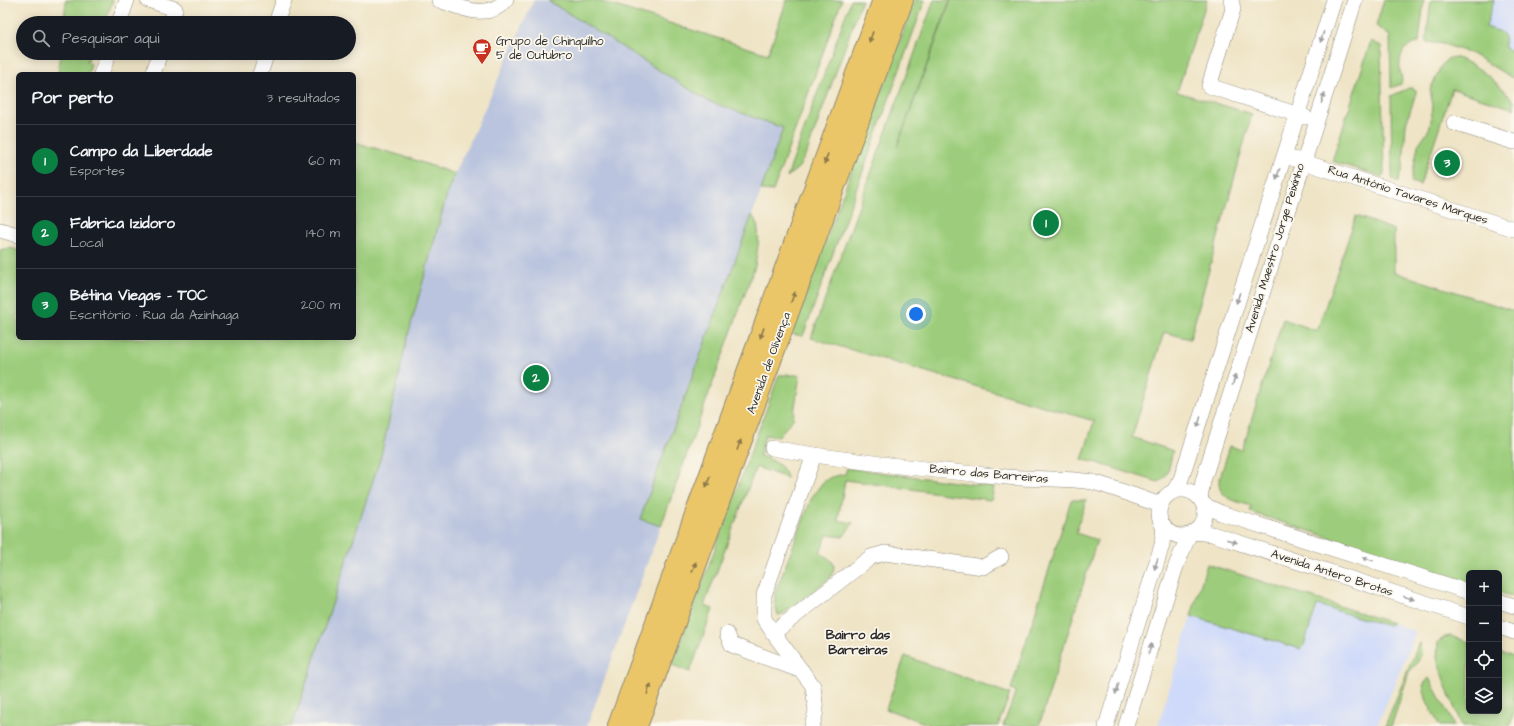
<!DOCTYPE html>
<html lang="pt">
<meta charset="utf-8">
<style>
:root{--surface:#171b24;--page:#20242c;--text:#f1f3f6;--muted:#9ea1a6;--line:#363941;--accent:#0b8043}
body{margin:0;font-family:"Architects Daughter",sans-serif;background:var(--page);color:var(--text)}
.controls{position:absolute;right:12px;bottom:12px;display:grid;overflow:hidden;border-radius:6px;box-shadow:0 2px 10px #0003}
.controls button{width:36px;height:36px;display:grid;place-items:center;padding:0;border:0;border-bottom:1px solid var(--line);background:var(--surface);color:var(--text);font:20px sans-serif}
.you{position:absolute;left:916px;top:314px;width:14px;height:14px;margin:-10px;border:3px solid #fff;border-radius:50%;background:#1a73e8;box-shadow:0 0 0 6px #1a73e833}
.badge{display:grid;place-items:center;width:26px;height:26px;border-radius:50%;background:var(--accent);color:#fff;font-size:13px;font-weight:700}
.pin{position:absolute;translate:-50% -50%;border:2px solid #fff;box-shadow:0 1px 4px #0006}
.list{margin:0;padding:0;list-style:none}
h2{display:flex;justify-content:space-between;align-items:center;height:52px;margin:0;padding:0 16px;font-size:17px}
h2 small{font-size:13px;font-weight:400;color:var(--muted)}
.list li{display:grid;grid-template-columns:26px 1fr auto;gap:12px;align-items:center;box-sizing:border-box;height:72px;padding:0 16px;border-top:1px solid var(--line)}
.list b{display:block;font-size:15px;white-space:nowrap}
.list p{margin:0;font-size:13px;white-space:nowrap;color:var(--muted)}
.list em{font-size:13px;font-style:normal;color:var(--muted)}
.icon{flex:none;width:22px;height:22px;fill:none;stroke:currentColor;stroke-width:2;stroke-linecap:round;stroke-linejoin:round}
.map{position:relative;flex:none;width:1514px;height:726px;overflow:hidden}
.search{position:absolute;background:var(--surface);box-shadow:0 2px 10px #0003;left:16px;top:16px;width:340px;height:44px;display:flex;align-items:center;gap:10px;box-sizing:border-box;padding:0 14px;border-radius:22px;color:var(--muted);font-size:15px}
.panel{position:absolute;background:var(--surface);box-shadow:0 2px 10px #0003;left:16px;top:72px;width:340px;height:268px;border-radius:6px}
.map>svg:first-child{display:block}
.built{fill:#cfdafa}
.industrial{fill:#bac4de}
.green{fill:#9dcd7c;stroke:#647c54}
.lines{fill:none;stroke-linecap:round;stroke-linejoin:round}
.minor-casing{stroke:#8d8878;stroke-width:16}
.primary-casing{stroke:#8d8878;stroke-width:24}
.minor{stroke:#fff;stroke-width:15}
.primary{stroke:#ebc669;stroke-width:22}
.oneway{fill:#8b784a}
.oneway2{fill:#a0a0a0}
.labels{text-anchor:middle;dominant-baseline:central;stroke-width:3.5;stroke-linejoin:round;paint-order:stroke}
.poi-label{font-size:12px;fill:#2b2b2b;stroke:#fbf7ec;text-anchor:start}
.street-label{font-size:12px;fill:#2b2b2b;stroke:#fbf7ec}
.neighbourhood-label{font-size:13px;font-weight:bold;fill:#2b2b2b;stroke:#fbf7ec}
</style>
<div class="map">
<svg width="1514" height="726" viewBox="0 0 1514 726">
<rect width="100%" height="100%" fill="#fbf7ec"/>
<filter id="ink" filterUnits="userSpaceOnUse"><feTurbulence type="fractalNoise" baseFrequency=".025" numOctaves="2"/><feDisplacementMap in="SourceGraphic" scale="8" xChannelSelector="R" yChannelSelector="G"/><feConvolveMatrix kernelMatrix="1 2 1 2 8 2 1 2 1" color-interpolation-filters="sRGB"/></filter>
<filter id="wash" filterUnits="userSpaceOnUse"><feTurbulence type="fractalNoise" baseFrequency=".012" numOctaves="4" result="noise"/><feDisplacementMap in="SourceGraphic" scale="16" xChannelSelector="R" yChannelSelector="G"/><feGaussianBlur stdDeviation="0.9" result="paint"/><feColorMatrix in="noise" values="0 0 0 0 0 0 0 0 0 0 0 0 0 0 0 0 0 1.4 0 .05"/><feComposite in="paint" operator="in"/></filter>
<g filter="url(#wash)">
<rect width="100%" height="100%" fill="#efe4c6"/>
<g class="built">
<path d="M1494,0H1514V52L1505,48L1504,35L1501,32L1486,27Z"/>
<path d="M1317,605L1388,626L1392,623L1416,632L1377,726H1158L1191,616L1301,649L1304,645Z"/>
</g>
<path class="industrial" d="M534,0H547L708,101L784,128L641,519L661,526L587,726H292L381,456L407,339L449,187Z"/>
<g class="green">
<path d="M66,0H113L105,23H64Z"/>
<path d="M547,0H596L768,54L787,0H842L773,191L761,190L783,128L708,101Z"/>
<path d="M851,0H862L807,152L799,167L787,177Z"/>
<path d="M915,0H925L803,336L791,334Z"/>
<path d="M934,0H950L897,147L951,0H1207L1177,92L1252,114L1190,339L1164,332L1132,437L1173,451C1170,460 1169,479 1158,482L1094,462L1082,460L1094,421L811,338Z"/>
<path d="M1384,0H1424L1419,42C1403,47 1399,53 1400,71C1401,76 1403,79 1401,84L1391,88L1390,36L1376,26Z"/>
<path d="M1431,0H1494L1486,27L1501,32L1504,35L1505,48L1514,52V79L1470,53L1443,44L1426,42Z"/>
<path d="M1371,41L1381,46L1384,173L1382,177L1332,161Z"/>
<path d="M60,53H91L87,62L91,64L88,74H58Z"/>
<path d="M1453,57C1479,64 1496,82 1514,101V109L1452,89L1420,185L1411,182L1418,145L1429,129L1431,121L1433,106L1430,90L1441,66L1447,59Z"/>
<path d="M1409,88H1412L1416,90V93L1406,124L1403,169L1398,182L1391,179L1392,176L1391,96Z"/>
<path d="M354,142L409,158L455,174L449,187L407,339L381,456L292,726H0V250L9,248L18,250V338H354Z"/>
<path d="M752,215C763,230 757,249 755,266L661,526L640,519Z"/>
<path d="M1356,216L1394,230V272L1514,311V597L1499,592V573H1469V582L1250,512L1251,506C1237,501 1218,499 1219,481L1230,446L1242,450L1283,319L1317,331Z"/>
<path d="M779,375H800L793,419L778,437L765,435L760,456C772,460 784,464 787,478L756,467L705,603V606L713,609L690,672L672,665Z"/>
<path d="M847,468L994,487L992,498L990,500L845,480L838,520L853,523L843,537L827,535L820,553C831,559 839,564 830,578L784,613L778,615L775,605V593L812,497L823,482L831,477L845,474Z"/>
<path d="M1071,500H1086L1076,533L1097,540L1039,726H1003L1016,691L1011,689Z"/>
<path d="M1207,564L1392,623L1388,626L1317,605L1304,645L1301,649L1191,616Z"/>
<path d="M1451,636L1469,642V711H1499V652L1514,657V711L1510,726H1462L1446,687L1437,658L1438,642L1445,637Z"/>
<path d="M1419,643C1424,655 1418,663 1409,672L1392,724L1391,726H1385Z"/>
<path d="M905,656L1010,694L998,726H933L886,709Z"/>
<path d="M1429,678L1450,717L1454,726H1440L1438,723L1426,699L1423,685Z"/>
</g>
</g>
<g filter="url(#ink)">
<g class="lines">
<g class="minor-casing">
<g id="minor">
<path d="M148,0L175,9L171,23"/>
<path d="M439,0C462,8 487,21 506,0"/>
<path d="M1231,0L1233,9L1209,86L1305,117"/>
<path d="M119,23L127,0"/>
<path d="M276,23L284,0"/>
<path d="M101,74L109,53"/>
<path d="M153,74L160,53"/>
<path d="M260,74L267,53"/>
<path d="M1454,123L1514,142"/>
<path d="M1294,159L1514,229"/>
<path d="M0,230L18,235"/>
<path d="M772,448C850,462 929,470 1007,477C1035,480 1064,477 1092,482C1113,487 1139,498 1161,505"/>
<circle cx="1182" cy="513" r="23"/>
<path d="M1174,491L1181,479L1334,0"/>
<path d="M1200,498L1203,481L1355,0"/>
<path d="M1204,505L1221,513L1469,592"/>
<path d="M1194,532L1212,534L1469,617"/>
<path d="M1499,601L1514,606"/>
<path d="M1499,627L1514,632"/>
<path d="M773,633L871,557L885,553L983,567L1001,557"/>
<path d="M727,634L732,645L802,671"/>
<path d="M812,726L816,711L813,686L777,638L764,619V595L814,455"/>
<path d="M1106,726L1162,545L1164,526"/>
<path d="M1126,726L1176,566L1189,535"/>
</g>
</g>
<g class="primary-casing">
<g id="primary">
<path d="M619,726L884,0"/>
<path d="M636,726L902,0"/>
</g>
</g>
<use href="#minor" class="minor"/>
<use href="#primary" class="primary"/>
</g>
<defs><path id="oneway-solid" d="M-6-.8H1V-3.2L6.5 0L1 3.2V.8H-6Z"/></defs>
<g class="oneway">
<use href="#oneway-solid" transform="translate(871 37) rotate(110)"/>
<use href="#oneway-solid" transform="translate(826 159) rotate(110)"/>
<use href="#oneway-solid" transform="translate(793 297) rotate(-70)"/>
<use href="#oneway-solid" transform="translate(762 333) rotate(110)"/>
<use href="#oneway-solid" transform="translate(739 445) rotate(-70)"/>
<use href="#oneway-solid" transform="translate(708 482) rotate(110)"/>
<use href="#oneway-solid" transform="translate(694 567) rotate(-70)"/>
<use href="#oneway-solid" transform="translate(649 689) rotate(-70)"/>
</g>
<g class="oneway2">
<use href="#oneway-solid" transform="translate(1322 37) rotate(108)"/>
<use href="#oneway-solid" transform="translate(1323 98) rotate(-72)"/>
<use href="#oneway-solid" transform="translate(1278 174) rotate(108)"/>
<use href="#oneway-solid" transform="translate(1238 298) rotate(108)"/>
<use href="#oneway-solid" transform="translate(1234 380) rotate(-73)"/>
<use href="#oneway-solid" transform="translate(1199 422) rotate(108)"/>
<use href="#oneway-solid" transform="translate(1232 541) rotate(18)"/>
<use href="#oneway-solid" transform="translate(1368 559) rotate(-163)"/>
<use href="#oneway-solid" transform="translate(1156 564) rotate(107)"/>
<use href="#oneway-solid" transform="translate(1409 598) rotate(18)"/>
<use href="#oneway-solid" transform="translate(1150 649) rotate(-73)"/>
<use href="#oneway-solid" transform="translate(1117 689) rotate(107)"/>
</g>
</g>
<defs>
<g id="cafe-pin" transform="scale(1)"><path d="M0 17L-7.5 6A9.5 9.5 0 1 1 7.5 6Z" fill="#c8321e" stroke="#fbf7ec"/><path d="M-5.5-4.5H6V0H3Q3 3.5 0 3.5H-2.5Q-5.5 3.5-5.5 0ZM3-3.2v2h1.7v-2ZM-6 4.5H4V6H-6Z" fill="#fff"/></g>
</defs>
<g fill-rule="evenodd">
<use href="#cafe-pin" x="482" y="48"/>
</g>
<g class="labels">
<g class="poi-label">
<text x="496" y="41">Grupo de Chinquilho<tspan x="496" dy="14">5 de Outubro</tspan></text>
</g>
<g class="street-label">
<text transform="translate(1408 195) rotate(18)">Rua António Tavares Marques</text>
<text transform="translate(1275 248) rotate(-73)">Avenida Maestro Jorge Peixinho</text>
<text transform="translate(769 363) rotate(-70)">Avenida de Olivença</text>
<text transform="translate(989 474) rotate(5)">Bairro das Barreiras</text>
<text transform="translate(1332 573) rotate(18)">Avenida Antero Brotas</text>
</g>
<g class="neighbourhood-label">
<text x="858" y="635">Bairro das<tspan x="858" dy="15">Barreiras</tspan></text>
</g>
</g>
</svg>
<div class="controls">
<button>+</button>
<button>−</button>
<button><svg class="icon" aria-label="locate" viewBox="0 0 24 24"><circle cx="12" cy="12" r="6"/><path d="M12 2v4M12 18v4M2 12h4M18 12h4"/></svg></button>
<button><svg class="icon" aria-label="layers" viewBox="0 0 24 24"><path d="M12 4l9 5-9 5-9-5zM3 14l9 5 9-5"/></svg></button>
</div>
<div class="you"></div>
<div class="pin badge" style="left:1046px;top:223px">1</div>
<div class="pin badge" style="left:536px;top:378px">2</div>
<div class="pin badge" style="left:1447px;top:163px">3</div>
<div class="search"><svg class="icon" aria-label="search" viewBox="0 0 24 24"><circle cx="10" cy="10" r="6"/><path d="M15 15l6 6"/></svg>Pesquisar aqui</div>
<section class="panel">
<h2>Por perto<small>3 resultados</small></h2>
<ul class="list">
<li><span class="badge">1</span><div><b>Campo da Liberdade</b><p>Esportes</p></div><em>60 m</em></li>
<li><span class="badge">2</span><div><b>Fabrica Izidoro</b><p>Local</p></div><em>140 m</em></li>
<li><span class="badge">3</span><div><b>Bétina Viegas - TOC</b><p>Escritório · Rua da Azinhaga</p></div><em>200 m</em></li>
</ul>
</section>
</div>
